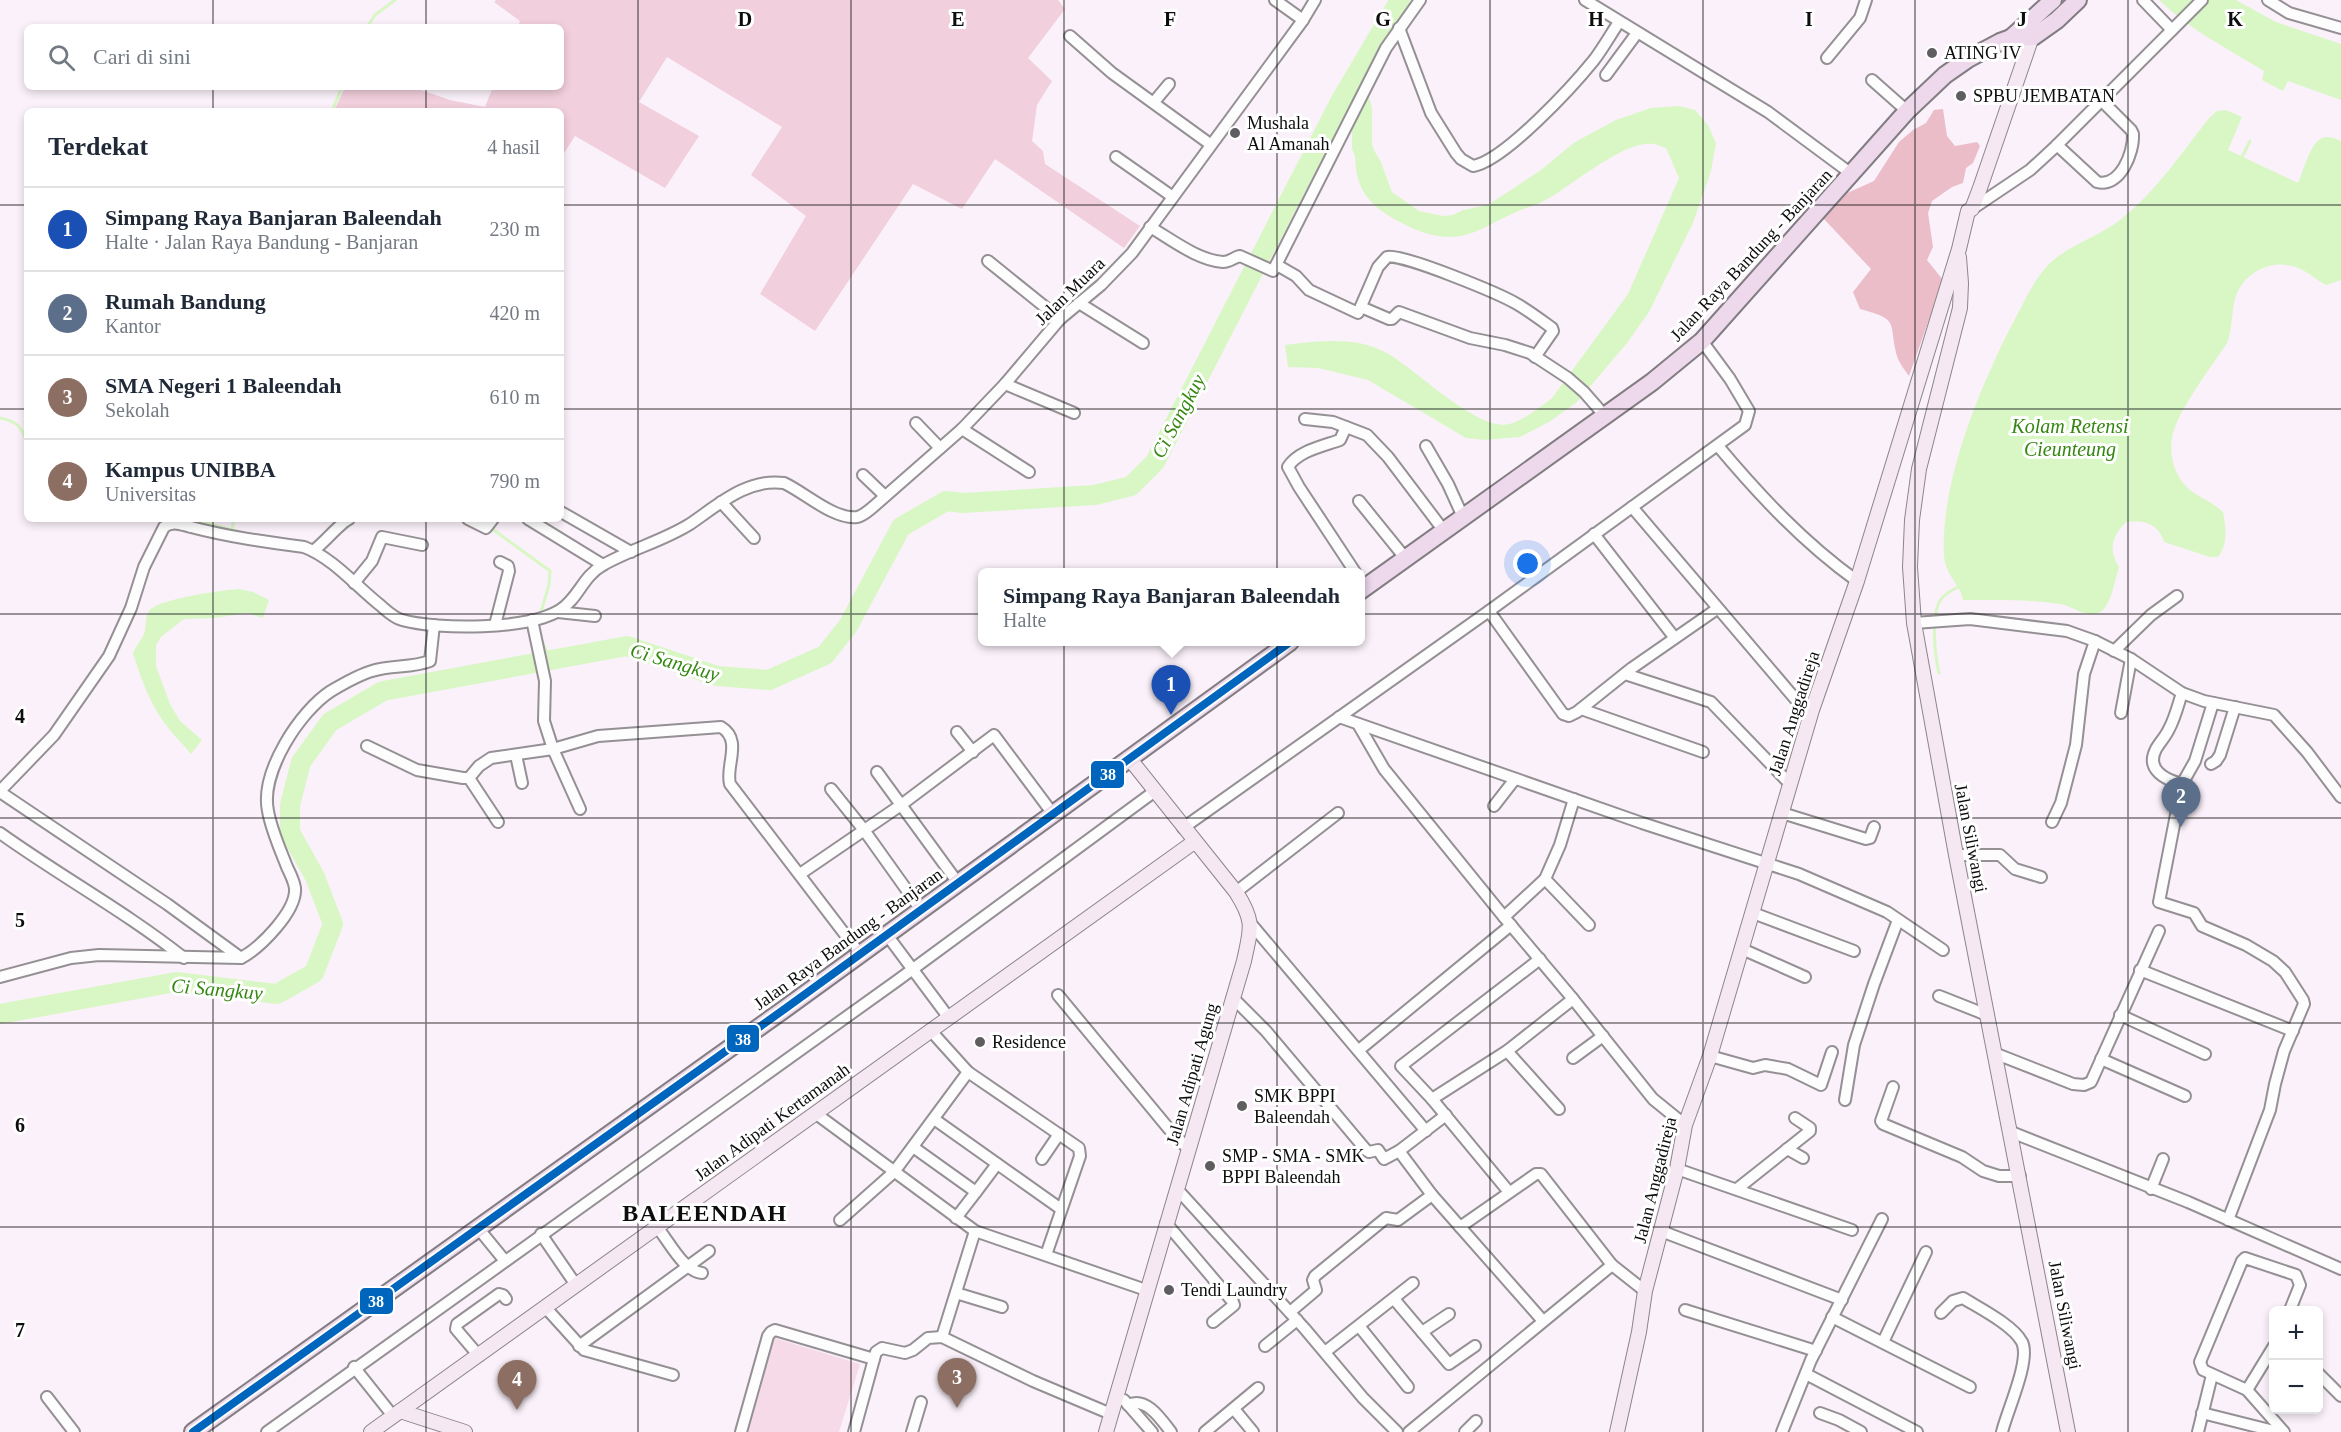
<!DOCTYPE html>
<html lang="id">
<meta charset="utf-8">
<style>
:root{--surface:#fff;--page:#f6f6f7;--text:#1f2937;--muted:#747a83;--line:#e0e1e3;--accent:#605d60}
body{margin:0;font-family:"Times New Roman",serif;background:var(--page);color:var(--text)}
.controls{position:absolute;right:18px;bottom:18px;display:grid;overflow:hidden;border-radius:9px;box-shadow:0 3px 9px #0003}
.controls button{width:54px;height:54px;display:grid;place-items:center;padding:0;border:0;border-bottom:2px solid var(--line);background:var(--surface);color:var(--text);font:30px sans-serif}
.you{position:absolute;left:1528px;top:564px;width:21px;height:21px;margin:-15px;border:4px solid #fff;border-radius:50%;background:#1a73e8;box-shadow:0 0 0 9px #1a73e833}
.badge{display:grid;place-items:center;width:39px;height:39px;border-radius:50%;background:var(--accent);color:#fff;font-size:20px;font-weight:700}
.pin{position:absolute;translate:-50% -50px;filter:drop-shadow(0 2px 3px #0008)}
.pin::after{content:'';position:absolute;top:32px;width:21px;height:18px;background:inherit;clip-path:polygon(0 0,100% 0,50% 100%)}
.popup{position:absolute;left:978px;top:568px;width:387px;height:78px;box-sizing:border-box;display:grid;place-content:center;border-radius:9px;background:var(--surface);filter:drop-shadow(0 2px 4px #0005);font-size:20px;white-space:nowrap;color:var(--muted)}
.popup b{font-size:22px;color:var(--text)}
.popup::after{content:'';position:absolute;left:50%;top:100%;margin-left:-12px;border:12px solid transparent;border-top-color:var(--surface)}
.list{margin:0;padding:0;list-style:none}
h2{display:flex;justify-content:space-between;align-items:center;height:78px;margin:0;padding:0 24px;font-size:26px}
h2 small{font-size:20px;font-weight:400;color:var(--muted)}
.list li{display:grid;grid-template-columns:39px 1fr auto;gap:18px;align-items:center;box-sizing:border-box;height:84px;padding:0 24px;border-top:2px solid var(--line)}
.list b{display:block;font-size:22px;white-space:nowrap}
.list p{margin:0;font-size:20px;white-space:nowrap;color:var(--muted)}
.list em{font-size:20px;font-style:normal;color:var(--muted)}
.icon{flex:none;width:33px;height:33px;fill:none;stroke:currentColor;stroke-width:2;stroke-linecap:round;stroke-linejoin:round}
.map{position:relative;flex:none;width:2341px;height:1432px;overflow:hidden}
.search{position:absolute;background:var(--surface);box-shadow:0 3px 9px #0003;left:24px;top:24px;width:540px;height:66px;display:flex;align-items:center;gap:15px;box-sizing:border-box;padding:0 21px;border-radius:9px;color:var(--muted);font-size:22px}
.panel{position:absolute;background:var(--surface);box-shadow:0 3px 9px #0003;left:24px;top:108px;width:540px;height:414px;border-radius:9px}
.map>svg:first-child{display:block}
.green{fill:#f2cfdc}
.forest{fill:#eabdc9}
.pitch{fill:#f6dae7}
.water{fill:#d9f7c5}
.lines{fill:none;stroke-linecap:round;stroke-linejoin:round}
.stream{stroke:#d9f7c5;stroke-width:3}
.river{stroke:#d9f7c5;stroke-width:20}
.minor-casing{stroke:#949094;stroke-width:14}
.secondary-casing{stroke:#8b868a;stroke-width:16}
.primary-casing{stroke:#817d81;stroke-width:20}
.minor{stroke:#fefdfe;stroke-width:10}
.secondary{stroke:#f5e8f3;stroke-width:14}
.primary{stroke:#edd8ec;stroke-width:16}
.bus-1-casing{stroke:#fff;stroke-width:12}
.bus-1{stroke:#0065bd;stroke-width:8}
.grid{fill:none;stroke:#0d0d0d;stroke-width:1.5;stroke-opacity:0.55}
.poi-dot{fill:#605d60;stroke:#fff;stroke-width:2}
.labels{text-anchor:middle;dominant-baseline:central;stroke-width:6;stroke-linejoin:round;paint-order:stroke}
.poi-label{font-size:18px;fill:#0d0d0d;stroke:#fff;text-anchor:start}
.street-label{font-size:18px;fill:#0d0d0d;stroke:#fff}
.water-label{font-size:20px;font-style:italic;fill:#348710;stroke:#fff}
.district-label{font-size:24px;font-weight:bold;letter-spacing:1.5px;fill:#0d0d0d;stroke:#fff}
.grid-label{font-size:20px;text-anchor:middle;font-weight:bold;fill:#0d0d0d;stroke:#fff;stroke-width:6;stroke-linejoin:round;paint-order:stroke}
.line-badge{stroke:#fff;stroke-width:2}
.badge-label{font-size:16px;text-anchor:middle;font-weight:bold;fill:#fff}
</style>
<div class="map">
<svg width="2341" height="1432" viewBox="0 0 2341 1432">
<rect width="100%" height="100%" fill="#fbf1fa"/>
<path class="green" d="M496,0H1058L1065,9L1028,58L1052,81L1037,105L1032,141L1043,151L1045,164L1140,226L1124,248L995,159L962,209L913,184L815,331L760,294L806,216L751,175L782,127L667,57L639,102L699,136L665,188L575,136L561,158V111H334L345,87H412L450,100L485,107L493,87H561V27H518L520,21L494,2Z"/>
<path class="forest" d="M1943,109L1947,136L1955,146L1977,142L1980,146L1973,163L1966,168L1963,183L1952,187L1932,201L1928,213L1933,247L1927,260L1943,280L1909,376C1905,370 1899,363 1897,356C1888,322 1901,320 1860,309L1853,292L1871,269L1823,218L1845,194L1874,181L1899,142L1913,130L1926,123L1934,110Z"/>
<path class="pitch" d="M771,1337L860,1364L839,1432H742Z"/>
<g class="water">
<path d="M2159,0H2236L2276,22L2341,44V100L2288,81L2283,91L2262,80L2264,71C2228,49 2189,29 2159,0Z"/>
<path d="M1679,106L1695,110L1708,125L1716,143L1711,171L1693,223L1649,312L1627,343L1577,402L1549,422L1520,437L1485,440L1466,438L1368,380L1318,368L1288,367L1285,345C1317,341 1355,336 1385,352C1414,367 1477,432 1509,424C1522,421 1542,406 1552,398L1628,294L1679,178L1666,148C1662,147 1657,144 1653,144C1624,139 1567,190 1542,202C1532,207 1521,209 1512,214C1493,222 1474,236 1453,237C1430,238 1408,227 1389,216C1363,199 1355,183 1355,152L1365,143H1369L1380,160L1392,192L1419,211L1443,216L1453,215L1463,210L1488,205L1541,170L1575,142L1616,120L1651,108Z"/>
<path d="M2226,110L2242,117L2228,150L2298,183C2304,171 2311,136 2327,137C2331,137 2337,139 2341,141V280L2326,285C2316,280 2309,272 2298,268C2274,258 2245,271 2236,296C2231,311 2233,328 2227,343C2212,366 2182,405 2174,430C2168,447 2172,469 2183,483C2194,497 2211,500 2223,512C2226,527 2228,545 2218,557H2210L2164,542C2159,524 2144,519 2126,522C2112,536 2108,550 2119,567C2115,579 2112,601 2103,610C2090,621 2073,606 2060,604C2028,599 1994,600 1963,600C1960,583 1945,576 1944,555C1940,481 1982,381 2016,317C2026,298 2035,278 2050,263C2071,244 2098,237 2120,220C2156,192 2182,152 2210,117L2217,111Z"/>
<path d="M239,589L253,592L269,600L263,618L247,613L215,618L184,619L161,637L156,645V666L170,704L180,721L202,740L191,754C184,745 176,738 169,729C151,707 142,681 133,654C135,646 141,641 144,634C147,626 144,618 149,611C157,599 223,590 239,589Z"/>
</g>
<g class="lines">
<g class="stream">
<path d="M367,27L375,15L395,0"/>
<path d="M332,111L342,87"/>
<path d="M2242,157L2250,141"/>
<path d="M0,418C17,421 23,428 27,444"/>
<path d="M191,519L244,533"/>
<path d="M491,528L550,571L549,585L540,615"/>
<path d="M232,530L234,519"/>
<path d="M540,636L550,660"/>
<path d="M1939,673C1935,657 1930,610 1942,598C1946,593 1952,590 1958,587"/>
</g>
<g class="river">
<path d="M1355,84L1362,109V147L1371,169"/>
<path d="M0,1014L176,982L277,994L314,973L333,924L315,877L290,832V805L301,762L330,722L383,691L627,646L717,676L769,680L825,655L848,626L901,527L946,501L963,503L1095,495L1131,486L1155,462L1341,100L1400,0"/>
</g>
<g class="minor-casing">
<g id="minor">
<path d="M1275,0L1303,20"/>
<path d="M1585,0L1768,112L1853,175"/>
<path d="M2143,0L2172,30"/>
<path d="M2268,0L2289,13L2341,28"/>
<path d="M1399,28L1431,113L1456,153L1461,159L1473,166C1504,161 1573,86 1594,60C1603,48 1611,34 1619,22"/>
<path d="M1070,36L1112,73L1210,144"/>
<path d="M1827,58L1860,18L1866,0"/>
<path d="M1606,75L1637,33"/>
<path d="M1872,80L1907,111"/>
<path d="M1154,102L1169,84"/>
<path d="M2057,145L2097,182C2120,188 2134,153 2133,134L2131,130L2102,101"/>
<path d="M1116,157L1173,197"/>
<path d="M1972,209L2030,170L2054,148L2202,0"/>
<path d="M1150,227C1171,239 1197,260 1223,262C1230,262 1234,257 1240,256L1273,271L1386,48L1420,0"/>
<path d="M988,261L1060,319"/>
<path d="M1277,265L1296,276L1309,290L1358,313L1378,267L1387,257C1402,253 1500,294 1517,304C1529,311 1541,320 1552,328L1553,331L1535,357"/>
<path d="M1079,303L1143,343"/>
<path d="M1361,307L1389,319H1392L1399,312L1470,338L1505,345L1530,353L1568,378L1584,392L1605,416"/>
<path d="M1005,384L1074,413"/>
<path d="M1305,419L1333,422L1367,435L1388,457L1444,531"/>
<path d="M916,423L940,448"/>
<path d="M1346,427L1340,440C1323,446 1298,451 1288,467L1299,487L1355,572"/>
<path d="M962,429L1029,472"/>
<path d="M1426,446L1448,484L1463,517"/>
<path d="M1718,446C1760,496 1804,543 1857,581"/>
<path d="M863,475L885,496"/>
<path d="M1359,501L1406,559"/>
<path d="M721,502L754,538"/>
<path d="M1632,507L1797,701L1812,710"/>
<path d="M561,512L631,552"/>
<path d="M468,519L486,528L493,519"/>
<path d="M528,519L603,565"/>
<path d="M1594,534L1674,637"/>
<path d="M313,551C324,543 340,523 349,519"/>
<path d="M354,583L372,561L382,537L422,545"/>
<path d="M1489,611L1563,714L1569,716L1577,712L1632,668L1717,609"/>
<path d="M558,612L595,616"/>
<path d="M532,620L545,681L544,721L553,749L580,809"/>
<path d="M1914,623L1970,619L2067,631L2095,641L2131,659L2182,693L2204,701L2274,715L2307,752L2341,797"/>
<path d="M495,625L509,571L508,566L500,562"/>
<path d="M2114,651L2151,615L2177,596"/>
<path d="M1625,674L1711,702L1790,784"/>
<path d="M2182,693C2178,705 2175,718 2169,729C2166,736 2160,742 2156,749C2145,770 2166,780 2182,784"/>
<path d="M2213,703L2195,761L2182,784L2159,902L2194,913L2202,926L2246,945L2273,961L2285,972L2303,1000L2304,1004L2284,1051L2275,1084L2270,1110L2228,1220"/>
<path d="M1581,709L1703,752"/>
<path d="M2121,713L2131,659"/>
<path d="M1339,717L1642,823L1799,874L1887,912L1943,950"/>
<path d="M1358,724L1384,769L1504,917L1573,999L1653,1099L1685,1125"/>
<path d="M957,732L973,752"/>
<path d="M367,746L417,770L463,778H469L479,766L491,758L553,749L598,736L721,727C743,740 725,766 730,784L860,954"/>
<path d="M516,755L522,783"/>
<path d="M2211,764L2216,761L2220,755L2235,707"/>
<path d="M877,772L958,883"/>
<path d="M469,778L498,822"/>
<path d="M831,789L864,830L921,910"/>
<path d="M0,791L54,735L109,656L131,608L144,567L164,527C173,520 182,525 191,527C229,537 266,542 304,547C333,558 356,586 380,605C387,611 394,618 402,620C438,630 528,630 560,610C579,598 582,577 603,565C631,549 663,541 690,524C718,505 747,478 784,483C804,492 834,520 857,517C863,516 868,511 873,507L962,429L1005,384L1060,319L1101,285L1132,253L1303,20L1315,0"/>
<path d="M0,792L167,904L241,958"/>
<path d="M1494,806L1515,779"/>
<path d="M1782,813L1866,839L1870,838L1874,827"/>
<path d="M2052,822L2061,803L2076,745L2084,674L2095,641"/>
<path d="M1183,828L1489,611L1745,425L1749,411L1730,379L1702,341"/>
<path d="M0,833C60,876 126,912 184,958"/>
<path d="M1956,855H2000L2015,869L2041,877"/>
<path d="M800,874L901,805L994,735L1053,814"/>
<path d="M1545,879L1589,925"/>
<path d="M1236,892L1338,813"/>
<path d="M1753,913L1854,951"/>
<path d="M1504,917L1545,879L1560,845L1574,799"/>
<path d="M1252,925L1426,1131"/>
<path d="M887,935L949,1018"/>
<path d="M1742,949L1805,977"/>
<path d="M2140,970L2293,1031"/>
<path d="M0,977L71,958L99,955L241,958C260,948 297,911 295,888C294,881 290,873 287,867C280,849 271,829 268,811C260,772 300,711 331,691C343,684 358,675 372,671C391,665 412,668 430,661L434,625"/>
<path d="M1058,995L1169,1129L1189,1150"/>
<path d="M1939,996L1987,1015"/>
<path d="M1233,998L1266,1031L1366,1150L1369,1152L1378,1150L1384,1159L1399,1151"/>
<path d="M2120,1015L2205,1054"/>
<path d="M931,1031L968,1072L1079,1148L1080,1156L1046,1255"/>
<path d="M1359,1050L1511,925"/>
<path d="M1507,1051L1559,1109"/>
<path d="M1994,1053L2073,1084L2084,1085L2091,1082L2159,931"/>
<path d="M1710,1056L1753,1068L1765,1065L1788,1069L1821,1085L1832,1052"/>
<path d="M1573,1058L1603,1036"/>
<path d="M2101,1059L2185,1096"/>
<path d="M1893,1087L1881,1121L1883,1124L1962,1157L1983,1171L1999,1176H2020"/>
<path d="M1432,1099L1507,1051L1573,999"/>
<path d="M1845,1100L1854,1045L1874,984L1898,920"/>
<path d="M815,1113L975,1231L1146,1290"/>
<path d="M1446,1115L1399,1151L1432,1195L1543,1321"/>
<path d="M934,1119L1061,1209"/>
<path d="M2011,1132L2188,1202L2341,1269"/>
<path d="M913,1147L976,1192L956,1218"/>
<path d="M1787,1149L1803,1158"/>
<path d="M1042,1159L1059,1134"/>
<path d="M1677,1169L1852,1230"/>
<path d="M1177,1189L1305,1329L1363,1398L1397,1432"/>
<path d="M1737,1189L1810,1131V1128L1795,1118"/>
<path d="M2151,1189L2163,1159"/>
<path d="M976,1192L997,1164"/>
<path d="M1509,1192L1432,1099L1401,1066L1540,959"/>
<path d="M840,1220L894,1172L968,1072"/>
<path d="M1166,1223L1233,1302L1234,1305L1213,1322"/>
<path d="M657,1227C669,1241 683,1271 702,1273"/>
<path d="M1460,1227L1536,1174H1541L1612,1265L1645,1291"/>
<path d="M478,1228L505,1261"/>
<path d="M1661,1231L1842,1300"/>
<path d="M543,1235L541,1234L576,1285"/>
<path d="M956,1293L1002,1307"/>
<path d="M1394,1299L1449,1364L1475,1346"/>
<path d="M546,1308L584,1350L673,1375"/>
<path d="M1685,1310L1816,1351"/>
<path d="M1290,1312L1316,1290L1313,1280L1315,1276L1386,1218L1398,1220L1432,1195"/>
<path d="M1941,1313L1953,1301L1963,1298C1979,1308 2013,1325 2022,1342C2031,1360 2007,1411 2002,1432"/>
<path d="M1832,1317L1970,1387"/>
<path d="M1359,1326L1408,1387"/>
<path d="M1422,1332L1449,1314"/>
<path d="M942,1337L975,1231"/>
<path d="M1883,1342L1926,1252"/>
<path d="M579,1346L709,1251"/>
<path d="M1265,1346L1297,1320"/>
<path d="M1325,1352L1413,1283"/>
<path d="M479,1356L456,1329L457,1324L499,1294L503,1295L506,1299"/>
<path d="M355,1369L354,1367L393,1416"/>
<path d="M2318,1373L2341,1396"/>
<path d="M1806,1374L1917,1432"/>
<path d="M2247,1390L2274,1346"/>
<path d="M47,1397L74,1432"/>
<path d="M1124,1400L1152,1432"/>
<path d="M1128,1405C1146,1396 1161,1419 1171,1432"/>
<path d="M1234,1409L1253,1432"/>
<path d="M1820,1413L1839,1420L1861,1432"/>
<path d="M2202,1413L2278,1432"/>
<path d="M267,1432L898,980L1155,791"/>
<path d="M741,1432L768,1336L771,1332L775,1330L874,1359L876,1352L882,1348L905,1353L913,1350L928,1338L942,1337L1033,1381L1111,1414"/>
<path d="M854,1432L874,1359"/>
<path d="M912,1432L921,1402"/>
<path d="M1205,1432L1258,1388"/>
<path d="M1409,1432L1612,1265"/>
<path d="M1465,1432L1476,1421"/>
<path d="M1782,1432L1811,1360L1882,1219"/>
<path d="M2198,1432L2212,1375"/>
<path d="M2284,1432L2247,1390L2203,1370L2200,1362L2242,1261L2245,1258L2296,1275L2300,1285L2290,1310"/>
</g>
</g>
<g class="secondary-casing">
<g id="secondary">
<path d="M1959,257L1961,283L1960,308L1919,469L1912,520L1910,567L1914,623L1956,855L2068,1432"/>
<path d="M400,1411L465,1432"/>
<path d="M371,1432L1194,842"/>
<path d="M1106,1432L1244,961C1251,928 1255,922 1236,892L1129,758"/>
<path d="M1617,1432L1639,1332L1645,1291L1677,1169L1685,1125L1710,1056L1812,710L1857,581L1959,249L1968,211L1972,209L1980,188L2035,28"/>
</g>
</g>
<g class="primary-casing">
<g id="primary">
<path d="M2011,38L2053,0"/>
<path d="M1360,591L1652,382L1702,341L1907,111L1945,75L1968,59L2000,42L2011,38L2033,37L2057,20L2078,0"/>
<path d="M193,1432L786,1008L1290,642"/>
</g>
</g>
<use href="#minor" class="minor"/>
<use href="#secondary" class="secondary"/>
<use href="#primary" class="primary"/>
<g class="bus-1-casing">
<path id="bus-1" d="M193,1432L786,1008L1290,642"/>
</g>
<use href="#bus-1" class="bus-1"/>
</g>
<path class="grid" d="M213,0V27M426,0V27M638,0V1432M851,0V1432M1064,0V1432M1277,0V1432M1490,0V1432M1703,0V1432M1915,0V1432M2128,0V1432M213,87V111M426,87V111M0,205H27M561,205H2341M0,409H27M561,409H2341M213,519V1432M426,519V1432M0,614H2341M0,818H2341M0,1023H2341M0,1227H2341"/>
<g class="poi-dot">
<circle cx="1932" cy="53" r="6"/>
<circle cx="1961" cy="96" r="6"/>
<circle cx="1235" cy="133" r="6"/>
<circle cx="980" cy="1042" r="6"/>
<circle cx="1242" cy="1106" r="6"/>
<circle cx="1210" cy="1166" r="6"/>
<circle cx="1169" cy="1290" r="6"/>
</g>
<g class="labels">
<g class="poi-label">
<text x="1944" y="53">ATING IV</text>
<text x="1973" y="96">SPBU JEMBATAN</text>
<text x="1247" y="123">Mushala<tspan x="1247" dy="21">Al Amanah</tspan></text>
<text x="992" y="1042">Residence</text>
<text x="1254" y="1096">SMK BPPI<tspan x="1254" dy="21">Baleendah</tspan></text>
<text x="1222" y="1156">SMP - SMA - SMK<tspan x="1222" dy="21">BPPI Baleendah</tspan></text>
<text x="1181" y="1290">Tendi Laundry</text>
</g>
<g class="street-label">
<text transform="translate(1751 255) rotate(-47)">Jalan Raya Bandung - Banjaran</text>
<text transform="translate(1070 291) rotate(-44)">Jalan Muara</text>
<text transform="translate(1794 713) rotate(-72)">Jalan Anggadireja</text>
<text transform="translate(1971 838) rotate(79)">Jalan Siliwangi</text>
<text transform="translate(848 939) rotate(-36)">Jalan Raya Bandung - Banjaran</text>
<text transform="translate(1192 1074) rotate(-74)">Jalan Adipati Agung</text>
<text transform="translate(772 1122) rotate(-36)">Jalan Adipati Kertamanah</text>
<text transform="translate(1655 1180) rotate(-76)">Jalan Anggadireja</text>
<text transform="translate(2065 1315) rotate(79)">Jalan Siliwangi</text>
</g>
<g class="water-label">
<text transform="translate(1178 416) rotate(-62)">Ci Sangkuy</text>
<text x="2070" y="426">Kolam Retensi<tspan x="2070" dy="23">Cieunteung</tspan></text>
<text transform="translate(675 662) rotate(16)">Ci Sangkuy</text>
<text transform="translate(217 989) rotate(5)">Ci Sangkuy</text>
</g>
<g class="district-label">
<text x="705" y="1213">BALEENDAH</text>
</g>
</g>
<g class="grid-label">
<text x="745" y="26">D</text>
<text x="958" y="26">E</text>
<text x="1170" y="26">F</text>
<text x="1383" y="26">G</text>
<text x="1596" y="26">H</text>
<text x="1809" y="26">I</text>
<text x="2022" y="26">J</text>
<text x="2235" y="26">K</text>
<text x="20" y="723">4</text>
<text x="20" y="927">5</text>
<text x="20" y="1132">6</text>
<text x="20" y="1337">7</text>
</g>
<g class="line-badge">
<rect x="1090" y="760" width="35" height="29" rx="6" fill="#0065bd"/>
<rect x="726" y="1024" width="34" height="29" rx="6" fill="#0065bd"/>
<rect x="359" y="1287" width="35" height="28" rx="6" fill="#0065bd"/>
</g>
<g class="badge-label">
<text x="1108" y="780">38</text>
<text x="743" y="1045">38</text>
<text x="376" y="1307">38</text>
</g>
</svg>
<div class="controls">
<button>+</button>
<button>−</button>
</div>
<div class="you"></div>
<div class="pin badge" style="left:1171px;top:715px;background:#1a4fb4">1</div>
<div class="popup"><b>Simpang Raya Banjaran Baleendah</b>Halte</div>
<div class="pin badge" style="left:2181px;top:827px;background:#5c6f8a">2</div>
<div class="pin badge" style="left:957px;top:1408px;background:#8d6e63">3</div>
<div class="pin badge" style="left:517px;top:1410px;background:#8d6e63">4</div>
<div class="search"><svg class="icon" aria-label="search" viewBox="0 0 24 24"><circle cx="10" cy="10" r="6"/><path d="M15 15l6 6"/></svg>Cari di sini</div>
<section class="panel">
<h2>Terdekat<small>4 hasil</small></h2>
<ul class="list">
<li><span class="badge" style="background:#1a4fb4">1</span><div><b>Simpang Raya Banjaran Baleendah</b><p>Halte · Jalan Raya Bandung - Banjaran</p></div><em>230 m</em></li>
<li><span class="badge" style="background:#5c6f8a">2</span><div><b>Rumah Bandung</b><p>Kantor</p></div><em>420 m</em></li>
<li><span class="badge" style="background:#8d6e63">3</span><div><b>SMA Negeri 1 Baleendah</b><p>Sekolah</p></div><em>610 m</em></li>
<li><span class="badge" style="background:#8d6e63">4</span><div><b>Kampus UNIBBA</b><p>Universitas</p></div><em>790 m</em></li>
</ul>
</section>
</div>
